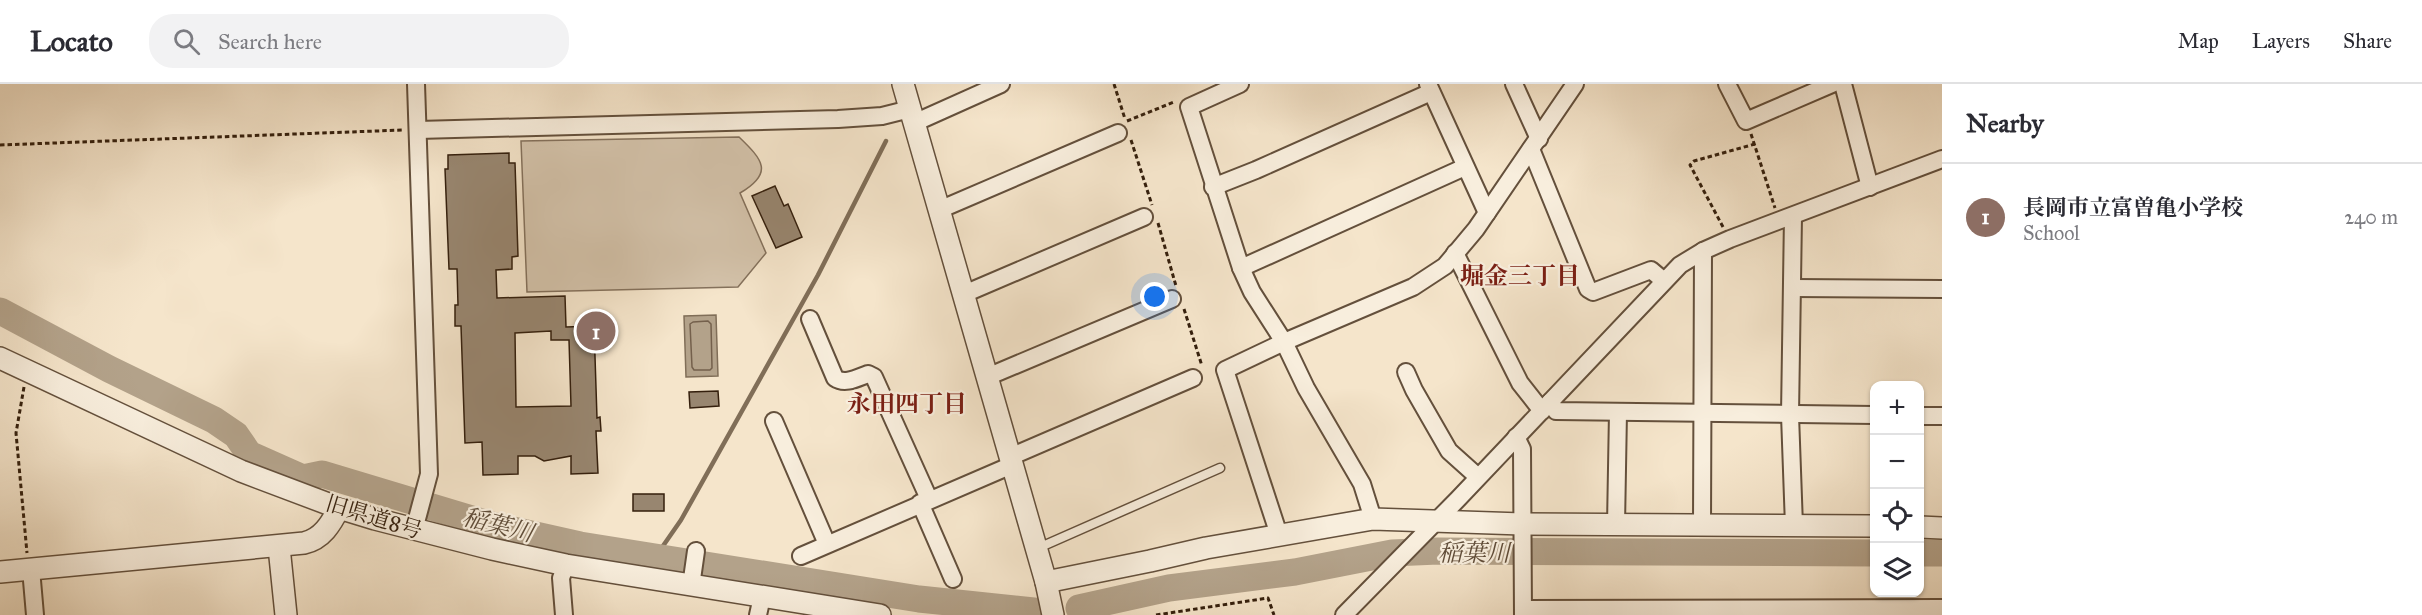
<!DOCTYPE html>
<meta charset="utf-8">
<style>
:root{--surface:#fff;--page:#f2f2f3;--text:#2b2b33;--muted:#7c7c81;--line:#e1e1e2;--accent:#7c3aed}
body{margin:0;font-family:"IM FELL Great Primer","Noto Serif JP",serif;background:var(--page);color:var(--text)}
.controls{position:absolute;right:18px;bottom:18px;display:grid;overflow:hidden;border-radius:12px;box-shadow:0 2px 4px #0004}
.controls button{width:54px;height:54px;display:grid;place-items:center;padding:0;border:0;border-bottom:2px solid var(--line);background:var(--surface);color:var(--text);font:30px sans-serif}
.you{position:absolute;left:1155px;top:213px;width:21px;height:21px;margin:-15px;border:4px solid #fff;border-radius:50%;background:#1a73e8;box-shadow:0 0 0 9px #1a73e833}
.badge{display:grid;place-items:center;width:39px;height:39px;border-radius:50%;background:var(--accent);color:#fff;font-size:20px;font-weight:700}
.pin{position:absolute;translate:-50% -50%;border:3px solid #fff;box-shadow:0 2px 6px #0006}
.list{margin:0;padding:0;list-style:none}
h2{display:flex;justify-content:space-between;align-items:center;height:78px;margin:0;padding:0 24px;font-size:26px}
h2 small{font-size:20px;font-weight:400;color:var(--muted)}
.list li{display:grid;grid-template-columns:39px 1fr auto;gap:18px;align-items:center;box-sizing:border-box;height:108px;padding:0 24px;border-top:2px solid var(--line)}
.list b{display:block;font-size:22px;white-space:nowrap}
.list p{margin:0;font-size:20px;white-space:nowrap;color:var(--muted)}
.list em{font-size:20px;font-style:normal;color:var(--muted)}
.icon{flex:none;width:33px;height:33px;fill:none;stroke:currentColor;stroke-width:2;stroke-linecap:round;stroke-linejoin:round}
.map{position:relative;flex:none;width:1942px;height:531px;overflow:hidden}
header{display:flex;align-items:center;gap:36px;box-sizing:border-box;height:84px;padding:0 30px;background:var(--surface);border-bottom:2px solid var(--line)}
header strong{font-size:28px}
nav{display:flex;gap:33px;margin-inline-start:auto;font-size:21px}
.search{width:420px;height:54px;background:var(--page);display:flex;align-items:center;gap:15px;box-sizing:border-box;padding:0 21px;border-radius:24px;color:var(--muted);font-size:22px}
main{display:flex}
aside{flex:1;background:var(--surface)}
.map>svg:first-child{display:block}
.green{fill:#d4c3ab;stroke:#84715c;stroke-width:1.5}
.water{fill:#b3a28a;stroke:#806e58;stroke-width:1.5}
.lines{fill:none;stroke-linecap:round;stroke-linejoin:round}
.shore{stroke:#74604c;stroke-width:1.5}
.stream{stroke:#806e58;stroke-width:4.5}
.river{stroke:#b3a28a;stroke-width:27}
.building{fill:#988670;stroke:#341f0d;stroke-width:1.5;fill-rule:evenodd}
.service-casing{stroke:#64503c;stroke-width:11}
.minor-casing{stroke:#64503c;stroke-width:20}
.tertiary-casing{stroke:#64503c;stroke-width:24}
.path{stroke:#341f0d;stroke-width:3;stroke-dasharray:4.5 3;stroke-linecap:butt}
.service{stroke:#f8eedd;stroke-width:8}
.minor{stroke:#f8eedd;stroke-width:16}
.tertiary{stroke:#f8eedd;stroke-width:21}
.labels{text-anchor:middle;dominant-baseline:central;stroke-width:4.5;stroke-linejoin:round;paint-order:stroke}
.street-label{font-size:22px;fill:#341f0d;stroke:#f8eedd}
.neighbourhood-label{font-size:24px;font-weight:bold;fill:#7a1f14;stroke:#f8eedd}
.water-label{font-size:24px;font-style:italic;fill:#604d39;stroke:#f8eedd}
</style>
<header>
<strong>Locato</strong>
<div class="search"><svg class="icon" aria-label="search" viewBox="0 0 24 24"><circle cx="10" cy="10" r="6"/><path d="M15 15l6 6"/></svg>Search here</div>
<nav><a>Map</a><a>Layers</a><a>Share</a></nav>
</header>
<main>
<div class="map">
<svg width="1942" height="531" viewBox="0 0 1942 531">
<rect width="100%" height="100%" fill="#f5e5cb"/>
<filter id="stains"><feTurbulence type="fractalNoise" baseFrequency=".00333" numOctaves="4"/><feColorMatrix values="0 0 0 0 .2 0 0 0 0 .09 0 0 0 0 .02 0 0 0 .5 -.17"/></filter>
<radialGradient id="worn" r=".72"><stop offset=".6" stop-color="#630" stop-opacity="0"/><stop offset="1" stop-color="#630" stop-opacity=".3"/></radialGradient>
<path class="green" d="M739,53C763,76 774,89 740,109L766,169L738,203L527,208L521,57Z"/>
<path class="water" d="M716,231L718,292L686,293L684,232Z"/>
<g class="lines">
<path class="shore" d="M708,237L711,240L712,284L710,286H694L692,283L690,240L693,238Z"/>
<path class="stream" d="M656,472L681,436L818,191L886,57"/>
<g class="river">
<path d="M0,227L109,285L214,336L236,351L249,370L303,394L322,390L495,442L580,461L919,515L1043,528"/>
<path d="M1920,469H1942"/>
<path d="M1079,524L1169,504L1295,488L1392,469L1438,467L1874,469"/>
</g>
</g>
<g class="building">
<path d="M509,69V79H515L518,172L512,173V185L496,186L497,214L565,212L566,243L594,242L597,334L600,333L601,347H596L598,389L571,390V372L544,377L535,372H518V390L483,391L482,358L465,359L461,242H455V221H458L457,185H449L445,85H448V71ZM551,247V256H569L571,322L516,323L515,249Z"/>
<path d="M775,102L784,122L788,120L802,153L776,164L752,112Z"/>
<path d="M718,307L719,322L690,324L689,308Z"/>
<rect x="633" y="410" width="31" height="17"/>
</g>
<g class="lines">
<g class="service-casing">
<path id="service" d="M1036,465L1220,384"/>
</g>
<g class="minor-casing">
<g id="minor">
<path d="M1240,0L1189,23L1241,184L1252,208L1284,258L1306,304L1362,400L1373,435"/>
<path d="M1428,0L1487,129"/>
<path d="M1514,0L1539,55"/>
<path d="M1727,0L1746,37L1832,0"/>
<path d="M1843,0L1870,103"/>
<path d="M914,39L1001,0"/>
<path d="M418,46L838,35L882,32L910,25"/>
<path d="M1531,65L1588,205L1593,208L1651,186L1664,197"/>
<path d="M1213,103L1256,86L1431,8"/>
<path d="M939,126L1118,49"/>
<path d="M1793,132L1790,331L1794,442"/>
<path d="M1455,169L1520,299L1542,327"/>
<path d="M1241,184L1465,83"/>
<path d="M1793,204L1942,205"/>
<path d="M964,210L1144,133"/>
<path d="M810,235L835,294C845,301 857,294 868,290L874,293L929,415"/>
<path d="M1406,288L1414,306L1449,367L1478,393"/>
<path d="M987,293L1172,215"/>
<path d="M1550,318L1556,327L1874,331"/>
<path d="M1920,332H1942"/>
<path d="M774,337L827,460"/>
<path d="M1516,353L1522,365L1523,531"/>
<path d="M1010,373L1193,294"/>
<path d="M920,419L953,495"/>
<path d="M1616,441L1618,328"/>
<path d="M1702,442L1703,167"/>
<path d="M414,446L429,390L416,0"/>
<path d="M1279,451L1225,286L1284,258L1413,203L1445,182L1476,145L1575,0"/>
<path d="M801,472L1012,381"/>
<path d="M31,485L35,531"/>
<path d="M691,502L696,467"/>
<path d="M1523,525L1942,524"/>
<path d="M564,531L561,494L566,481"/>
<path d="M758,531L762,513"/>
<path d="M1344,531L1458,415L1680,181L1703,167L1730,155L1942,75"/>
</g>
</g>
<g class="tertiary-casing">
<g id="tertiary">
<path d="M903,0L1046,498L1053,531"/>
<path d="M0,274L241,387L339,424L375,435L492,465L566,481L880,531"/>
<path d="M1920,443L1942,444"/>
<path d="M279,463L286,531"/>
<path d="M0,488L304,459C322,455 331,440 339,424"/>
<path d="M1046,498L1150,477L1206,464L1373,435L1522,440L1874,442"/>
</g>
</g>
<g class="path">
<path d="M1114,0L1125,35"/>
<path d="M1127,37L1174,18"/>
<path d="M1751,50L1775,124"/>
<path d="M1131,56L1152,121"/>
<path d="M0,61L403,46"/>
<path d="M1158,139L1176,202"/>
<path d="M1723,143L1690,81L1694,77L1755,60"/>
<path d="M1184,225L1202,282"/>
<path d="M24,303L16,349L27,469"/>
<path d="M1156,531L1268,514L1274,531"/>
</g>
<use href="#service" class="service"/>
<use href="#minor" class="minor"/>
<use href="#tertiary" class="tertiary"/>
</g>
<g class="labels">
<g class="street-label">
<text transform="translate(374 433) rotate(17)">旧県道8号</text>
</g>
<g class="neighbourhood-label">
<text x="1520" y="192">堀金三丁目</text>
<text x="907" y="320">永田四丁目</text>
</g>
<g class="water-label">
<text transform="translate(498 441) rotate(14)">稲葉川</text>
<text x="1474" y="469">稲葉川</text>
</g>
</g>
<rect width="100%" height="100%" filter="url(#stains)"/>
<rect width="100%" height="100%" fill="url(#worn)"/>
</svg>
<div class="controls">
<button>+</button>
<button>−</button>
<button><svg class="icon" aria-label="locate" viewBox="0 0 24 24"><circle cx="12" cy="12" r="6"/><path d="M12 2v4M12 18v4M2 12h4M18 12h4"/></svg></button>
<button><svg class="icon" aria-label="layers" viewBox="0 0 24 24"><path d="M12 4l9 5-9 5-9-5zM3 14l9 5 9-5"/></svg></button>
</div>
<div class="you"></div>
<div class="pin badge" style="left:596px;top:247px;background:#8d6e63">1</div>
</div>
<aside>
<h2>Nearby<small></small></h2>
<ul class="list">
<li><span class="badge" style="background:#8d6e63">1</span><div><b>長岡市立富曽亀小学校</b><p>School</p></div><em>240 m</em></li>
</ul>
</aside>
</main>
